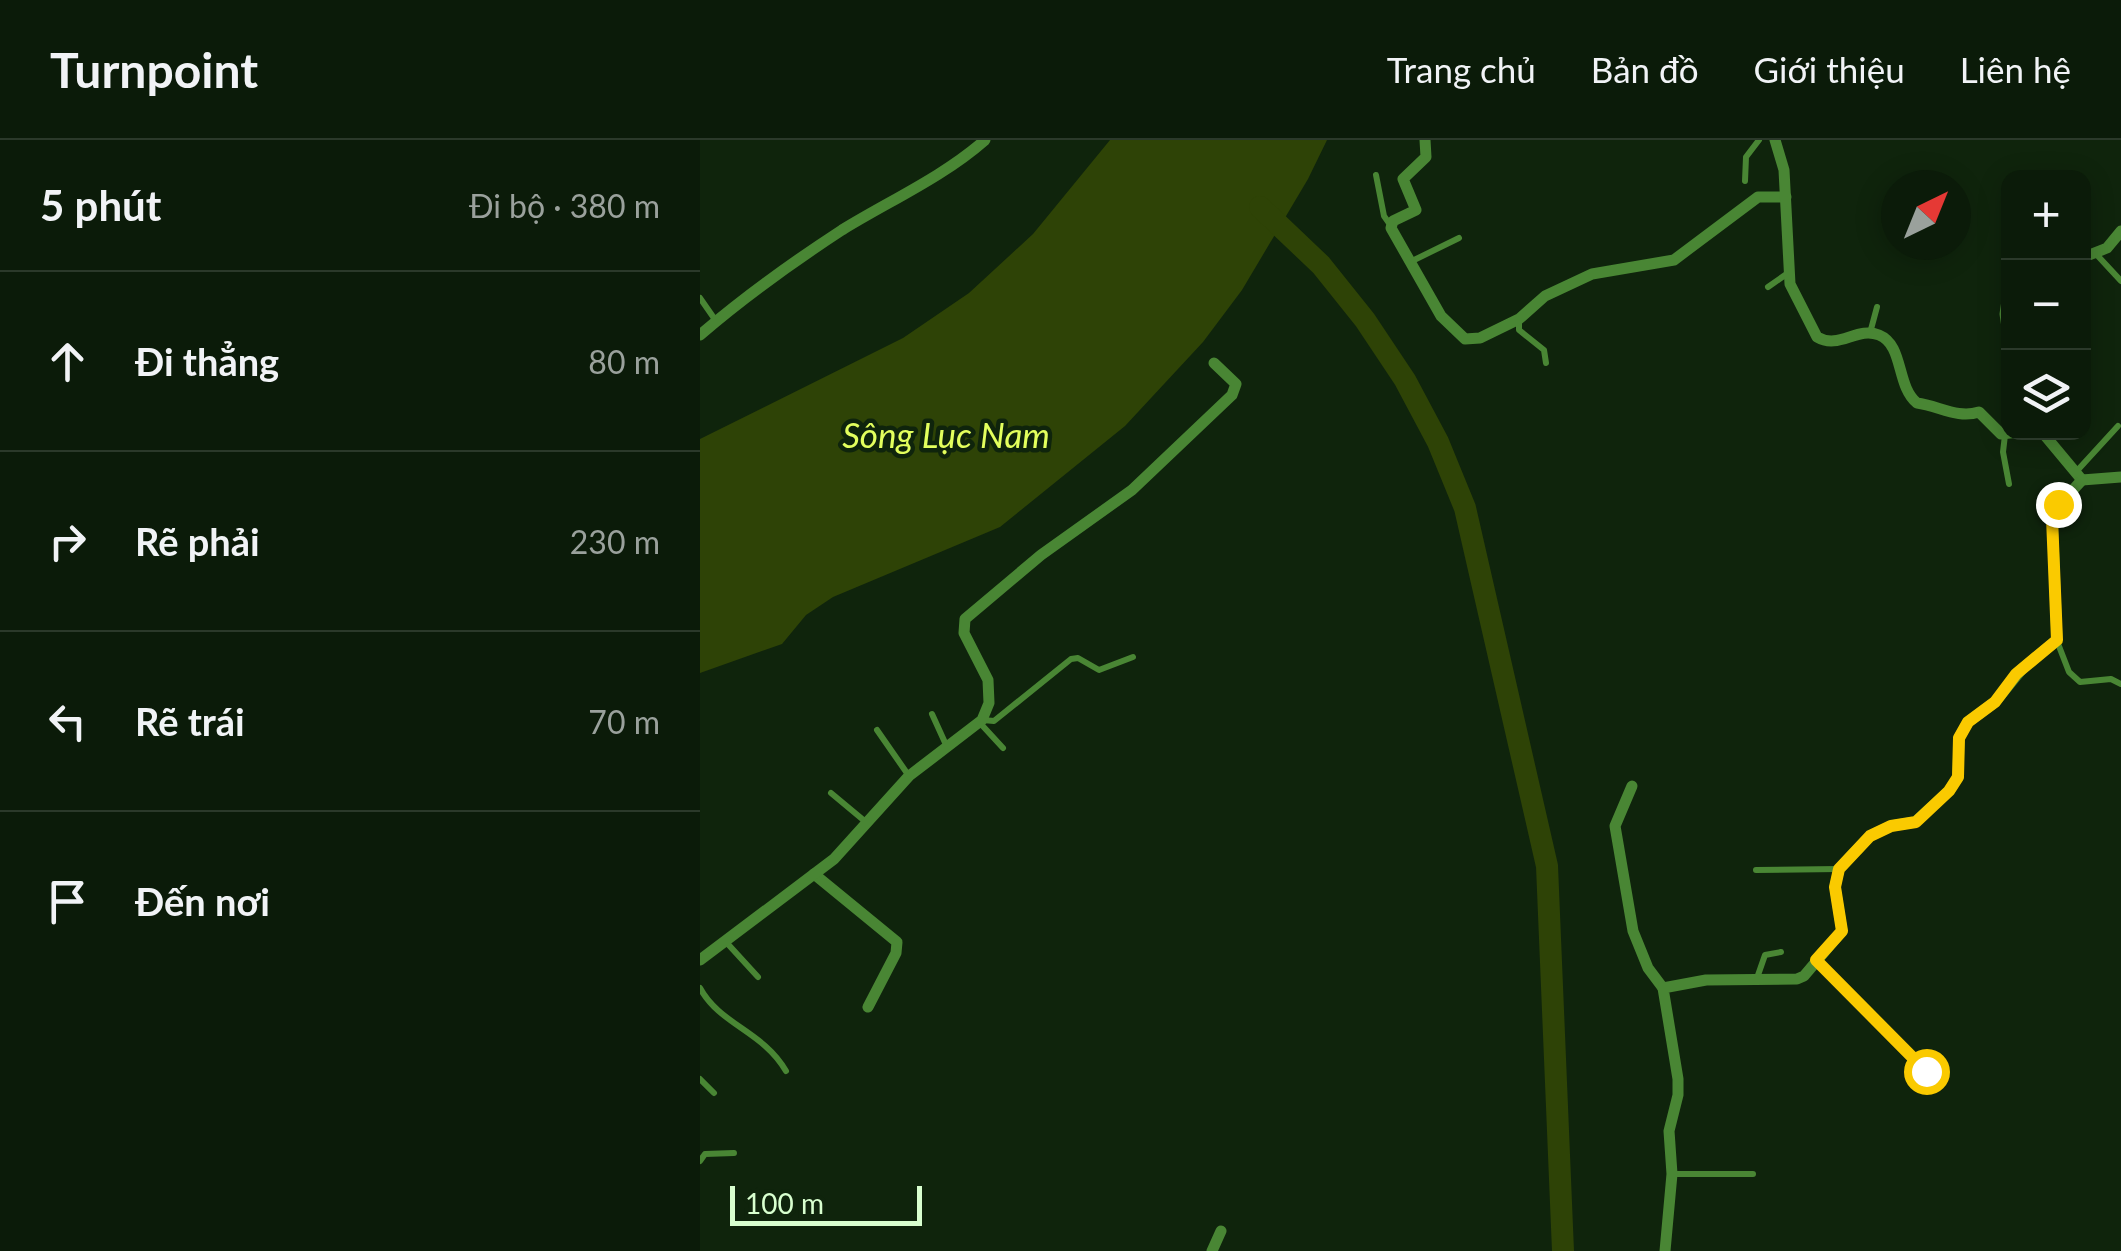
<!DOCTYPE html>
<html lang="vi">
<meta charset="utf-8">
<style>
:root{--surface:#0b1b09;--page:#142412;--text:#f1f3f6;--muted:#9aa19c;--line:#2b392a}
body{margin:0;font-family:Lato,sans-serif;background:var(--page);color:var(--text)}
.controls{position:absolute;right:30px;top:30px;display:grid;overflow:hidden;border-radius:20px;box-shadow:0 5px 25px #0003}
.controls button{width:90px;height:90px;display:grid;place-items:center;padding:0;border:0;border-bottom:2px solid var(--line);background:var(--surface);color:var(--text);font:50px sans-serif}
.compass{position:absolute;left:1181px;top:30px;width:90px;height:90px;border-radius:50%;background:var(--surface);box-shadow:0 5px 25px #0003;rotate:43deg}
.scale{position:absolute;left:30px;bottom:25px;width:192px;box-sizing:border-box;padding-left:10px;border:5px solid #d8ffcf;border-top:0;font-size:28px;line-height:35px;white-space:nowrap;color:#d8ffcf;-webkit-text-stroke:8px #0f240c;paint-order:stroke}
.stop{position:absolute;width:30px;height:30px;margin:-22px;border:8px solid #faca00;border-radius:50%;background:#fff}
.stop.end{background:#faca00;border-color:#fff;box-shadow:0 2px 10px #0008}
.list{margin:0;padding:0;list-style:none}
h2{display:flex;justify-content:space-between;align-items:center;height:130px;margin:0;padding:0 40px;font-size:42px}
h2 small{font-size:32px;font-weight:400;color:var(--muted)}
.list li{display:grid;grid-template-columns:65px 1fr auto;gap:30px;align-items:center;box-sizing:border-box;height:180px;padding:0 40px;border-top:2px solid var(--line)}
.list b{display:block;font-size:38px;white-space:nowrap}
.list em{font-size:32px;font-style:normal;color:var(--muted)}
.icon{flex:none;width:55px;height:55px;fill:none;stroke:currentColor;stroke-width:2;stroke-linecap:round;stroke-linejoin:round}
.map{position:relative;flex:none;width:1421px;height:1111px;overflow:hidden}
header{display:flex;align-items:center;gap:60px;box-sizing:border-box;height:140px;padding:0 50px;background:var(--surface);border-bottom:2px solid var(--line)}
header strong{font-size:48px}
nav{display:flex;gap:55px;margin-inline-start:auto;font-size:35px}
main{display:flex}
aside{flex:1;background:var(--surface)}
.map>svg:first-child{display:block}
.water{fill:#2e4306}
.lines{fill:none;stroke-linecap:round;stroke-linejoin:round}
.river{stroke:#2e4306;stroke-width:22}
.lane{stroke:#498634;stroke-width:6}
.street{stroke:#498634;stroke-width:11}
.route{stroke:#faca00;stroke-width:12}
.labels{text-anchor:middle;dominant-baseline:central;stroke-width:9;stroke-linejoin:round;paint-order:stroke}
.water-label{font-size:35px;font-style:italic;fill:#e3ff5d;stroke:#0f240c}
</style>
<header>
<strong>Turnpoint</strong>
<nav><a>Trang chủ</a><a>Bản đồ</a><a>Giới thiệu</a><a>Liên hệ</a></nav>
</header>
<main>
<aside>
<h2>5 phút<small>Đi bộ · 380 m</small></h2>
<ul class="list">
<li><svg class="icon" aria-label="ahead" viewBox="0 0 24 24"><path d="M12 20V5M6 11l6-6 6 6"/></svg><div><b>Đi thẳng</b></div><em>80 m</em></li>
<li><svg class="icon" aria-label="right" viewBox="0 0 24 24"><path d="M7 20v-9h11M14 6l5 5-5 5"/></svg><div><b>Rẽ phải</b></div><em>230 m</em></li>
<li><svg class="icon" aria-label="left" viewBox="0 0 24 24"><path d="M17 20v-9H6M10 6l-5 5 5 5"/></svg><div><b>Rẽ trái</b></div><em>70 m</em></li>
<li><svg class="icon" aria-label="arrive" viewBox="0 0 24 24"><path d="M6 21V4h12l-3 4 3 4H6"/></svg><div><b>Đến nơi</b></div></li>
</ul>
</aside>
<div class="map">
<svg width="1421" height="1111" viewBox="0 0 1421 1111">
<rect width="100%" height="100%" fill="#0f240c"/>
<path class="water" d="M410,0H627L608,39L542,150L503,202L425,286L300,387L133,457L106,475L82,504L0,533V299L203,198L269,153L333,94Z"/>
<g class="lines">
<path class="river" d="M560,67L621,125L665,180L705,240L738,302L765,368L847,726L863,1111"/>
<g class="lane">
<path d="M676,35L684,76L691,86"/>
<path d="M1045,41L1046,17L1059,0"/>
<path d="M1396,114L1421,141"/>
<path d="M710,122L759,98"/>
<path d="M1068,147L1088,133"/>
<path d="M0,158L16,181"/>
<path d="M819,181V190L844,210L846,223"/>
<path d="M1170,193L1177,167"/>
<path d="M1305,295L1303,312L1309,344"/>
<path d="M1375,333L1418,286"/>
<path d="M1357,501L1369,532L1380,542L1411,539L1421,544"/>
<path d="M232,574L247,607"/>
<path d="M283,580L294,581L371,519L378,518L399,530L433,517"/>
<path d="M280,583L303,608"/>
<path d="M177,590L209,636"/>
<path d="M131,653L167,683"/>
<path d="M1056,730L1139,729"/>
<path d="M26,802L58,837"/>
<path d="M1117,821L1214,921L1232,934L1240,935"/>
<path d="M1057,838L1065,815L1081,812"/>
<path d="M0,848C20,885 63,891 86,931"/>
<path d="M0,939L14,953"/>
<path d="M0,1021L5,1014L34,1013"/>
<path d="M973,1034H1053"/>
</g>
<g class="street">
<path d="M725,0L726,17L703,39L716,70L693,81L691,88L741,176L765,199L780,198L819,179L845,156L892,134L974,120L1058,57H1086"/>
<path d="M1075,0L1084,30L1090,144L1117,197C1139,210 1157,186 1179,195C1204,205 1196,246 1217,263C1239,266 1258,279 1279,272L1301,294L1319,292"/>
<path d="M1384,117L1407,108L1421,91"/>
<path d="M1308,154L1305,174L1308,194"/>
<path d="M0,195C44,157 93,122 142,90C189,61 243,37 285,0"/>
<path d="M1342,292L1382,340L1421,337"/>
<path d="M932,646L915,686L933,791L948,828L963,848"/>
<path d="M114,734L197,802L196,813L168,867"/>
<path d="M0,820L134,719L209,636L282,580L289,563L288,540L264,493L265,479L341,415L432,350L532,255L536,244L514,223"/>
<path d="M512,1111L521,1091"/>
<path d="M965,1111L972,1034L969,991L978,955V939L963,848L1006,840L1097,839L1104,836L1142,791L1135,747L1139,729L1170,696L1191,686L1215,682L1249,651L1258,637L1259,598L1268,582L1295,562L1322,529L1357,500L1352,373L1382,340"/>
</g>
</g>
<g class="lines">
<path class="route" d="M1226,931L1116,820L1142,791L1135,747L1139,729L1170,696L1191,686L1216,682L1249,651L1258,637L1259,598L1268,582L1295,562L1316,534L1357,500L1352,378L1358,364"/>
</g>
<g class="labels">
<g class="water-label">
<text x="246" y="294">Sông Lục Nam</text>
</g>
</g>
</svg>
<div class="controls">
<button>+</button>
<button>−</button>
<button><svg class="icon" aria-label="layers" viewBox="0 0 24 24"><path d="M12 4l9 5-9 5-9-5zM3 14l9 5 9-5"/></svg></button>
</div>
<svg class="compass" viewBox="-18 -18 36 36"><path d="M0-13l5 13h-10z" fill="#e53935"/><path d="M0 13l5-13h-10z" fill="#9aa19c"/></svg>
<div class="scale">100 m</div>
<div class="stop" style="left:1226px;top:931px"></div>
<div class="stop end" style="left:1358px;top:364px"></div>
</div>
</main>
